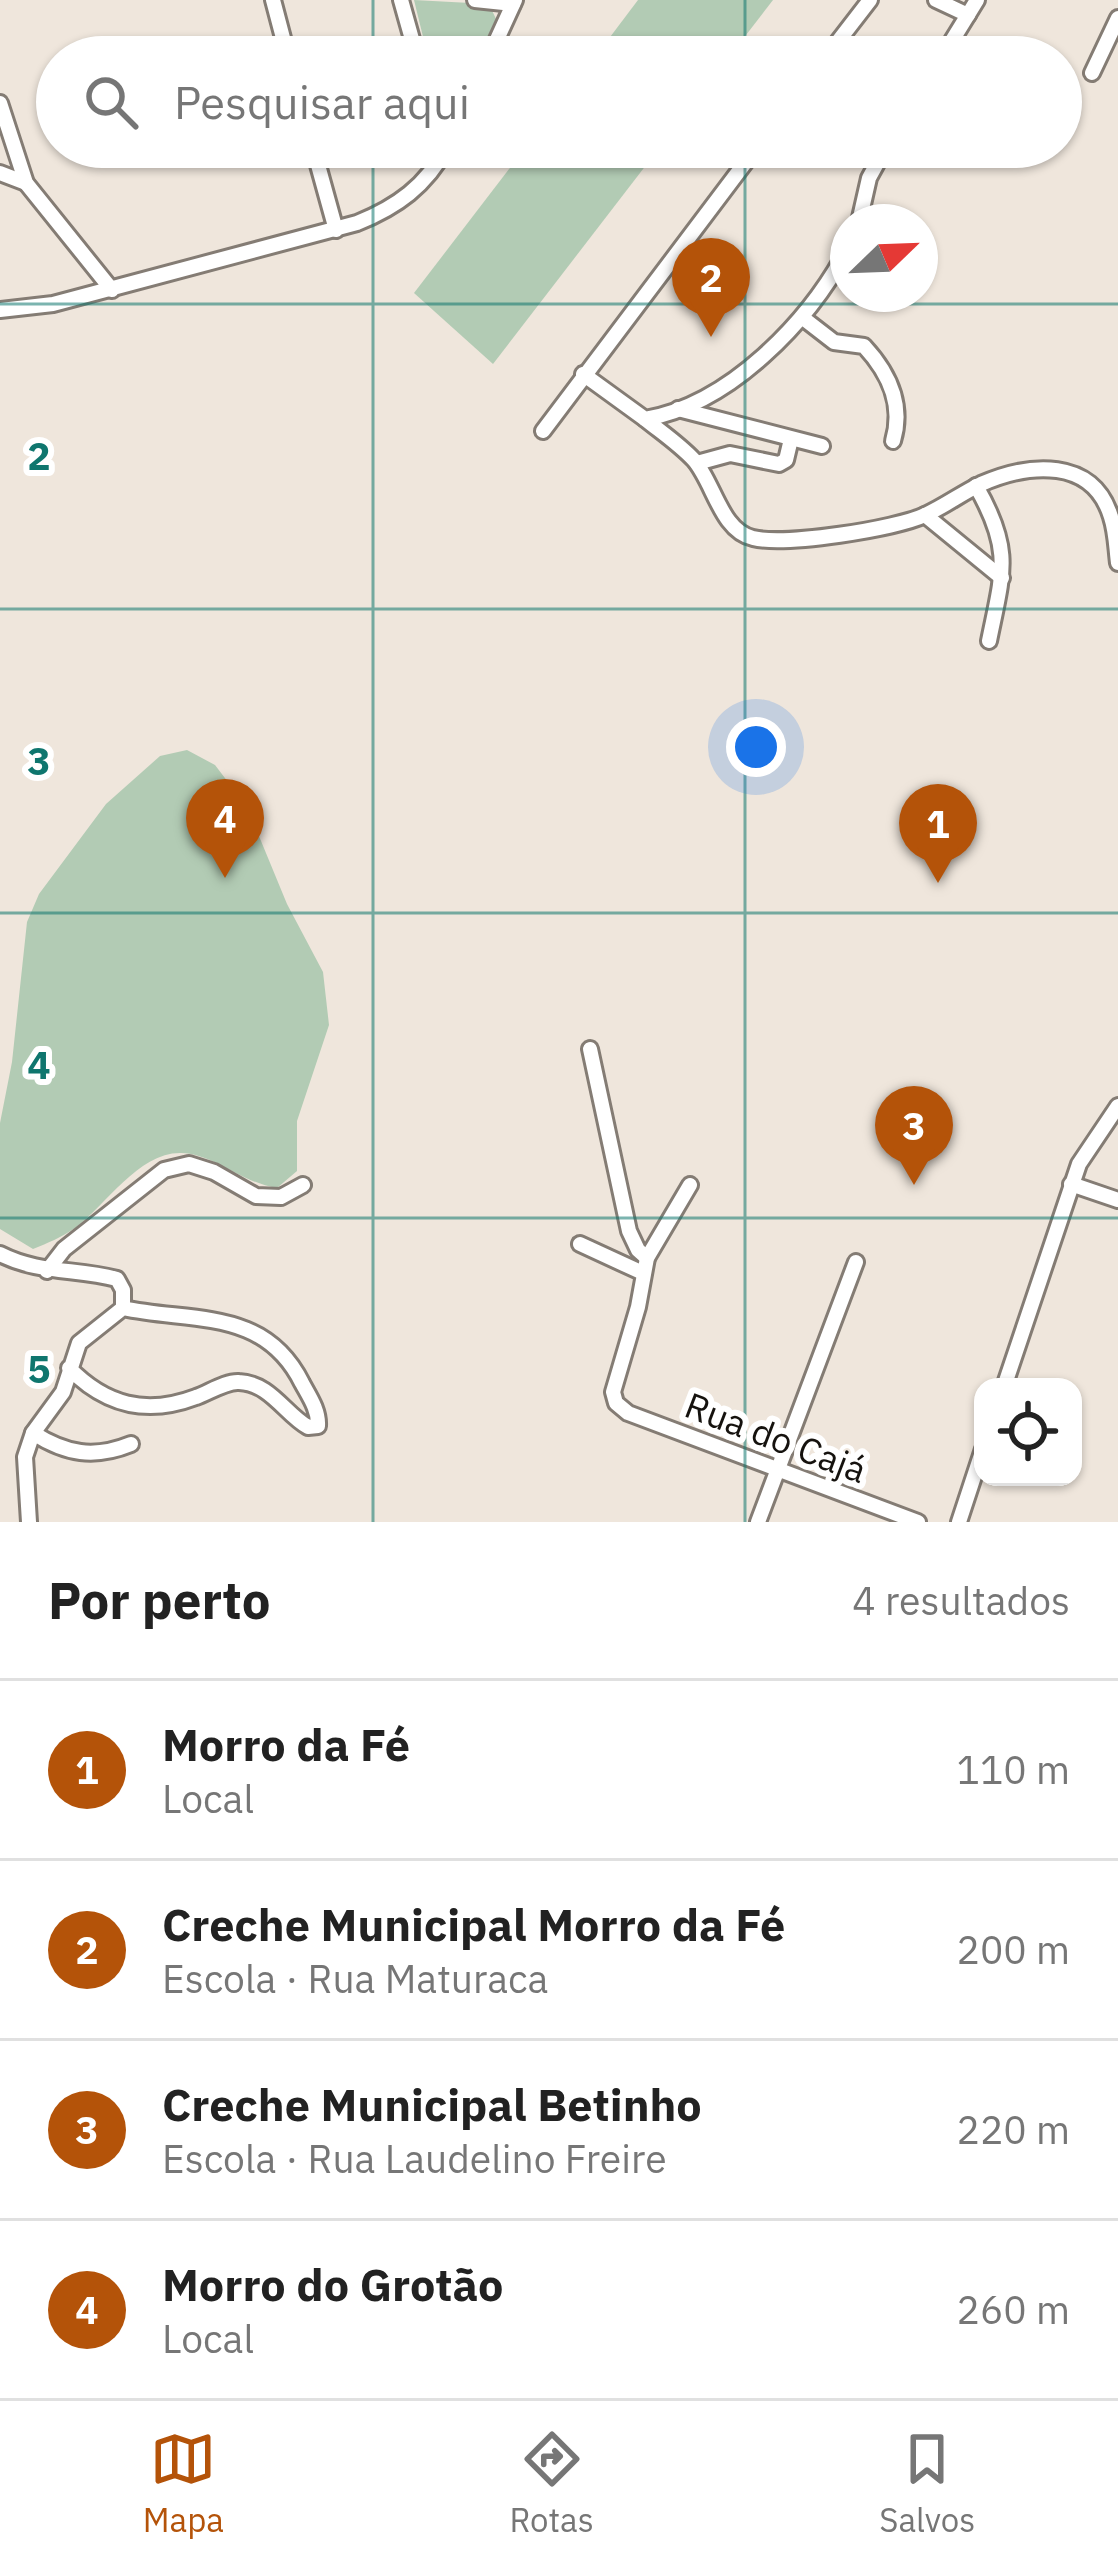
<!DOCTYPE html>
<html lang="pt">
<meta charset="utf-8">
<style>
:root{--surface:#fff;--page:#f2f2f2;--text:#222;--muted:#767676;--line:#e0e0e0;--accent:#b45309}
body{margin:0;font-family:"IBM Plex Sans",sans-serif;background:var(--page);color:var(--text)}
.controls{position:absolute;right:36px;bottom:36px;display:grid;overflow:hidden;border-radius:24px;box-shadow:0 3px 9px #0004}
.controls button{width:108px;height:108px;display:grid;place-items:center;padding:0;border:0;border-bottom:3px solid var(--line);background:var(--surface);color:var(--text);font:60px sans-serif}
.compass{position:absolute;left:830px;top:204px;width:108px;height:108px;border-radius:50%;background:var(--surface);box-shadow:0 3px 9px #0004;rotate:67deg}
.you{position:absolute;left:756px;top:747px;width:42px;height:42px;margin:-30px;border:9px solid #fff;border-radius:50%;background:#1a73e8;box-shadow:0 0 0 18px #1a73e833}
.badge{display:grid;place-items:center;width:78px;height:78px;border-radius:50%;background:var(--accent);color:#fff;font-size:39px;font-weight:700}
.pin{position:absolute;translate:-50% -99px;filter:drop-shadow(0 3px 6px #0008)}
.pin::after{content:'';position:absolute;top:63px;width:42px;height:36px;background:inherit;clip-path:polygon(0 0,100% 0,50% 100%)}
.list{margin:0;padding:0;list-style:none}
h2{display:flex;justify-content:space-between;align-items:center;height:156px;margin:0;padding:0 48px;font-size:51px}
h2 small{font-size:39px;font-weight:400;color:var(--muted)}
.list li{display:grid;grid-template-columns:78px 1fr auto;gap:36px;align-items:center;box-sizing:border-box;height:180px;padding:0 48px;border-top:3px solid var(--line)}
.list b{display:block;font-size:45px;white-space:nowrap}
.list p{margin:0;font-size:39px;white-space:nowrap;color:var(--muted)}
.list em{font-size:39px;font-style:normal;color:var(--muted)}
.icon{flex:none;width:66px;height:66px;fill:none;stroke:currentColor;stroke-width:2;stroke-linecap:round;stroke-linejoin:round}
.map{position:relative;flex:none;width:1118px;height:1522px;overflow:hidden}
.search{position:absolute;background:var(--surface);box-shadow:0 3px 9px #0004;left:36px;right:36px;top:36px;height:132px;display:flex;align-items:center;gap:30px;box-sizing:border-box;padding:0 42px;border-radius:66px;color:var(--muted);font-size:45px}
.sheet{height:876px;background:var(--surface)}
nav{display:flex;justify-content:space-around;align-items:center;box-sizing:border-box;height:168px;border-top:3px solid var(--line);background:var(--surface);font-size:33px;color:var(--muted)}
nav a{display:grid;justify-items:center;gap:6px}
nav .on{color:var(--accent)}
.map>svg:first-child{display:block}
.green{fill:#b2cbb4}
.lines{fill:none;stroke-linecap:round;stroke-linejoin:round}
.minor-casing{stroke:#847c74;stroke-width:20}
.minor{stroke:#fff;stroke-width:14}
.grid{fill:none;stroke:#0f766e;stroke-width:3;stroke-opacity:0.55}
.labels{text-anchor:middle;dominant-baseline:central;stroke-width:12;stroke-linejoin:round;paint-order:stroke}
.street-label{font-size:36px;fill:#15120e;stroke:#fff}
.grid-label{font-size:39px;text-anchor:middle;font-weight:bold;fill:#0f766e;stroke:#fff;stroke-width:12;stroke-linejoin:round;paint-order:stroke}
</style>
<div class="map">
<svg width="1118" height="1522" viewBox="0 0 1118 1522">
<rect width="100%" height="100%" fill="#efe6dc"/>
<g class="green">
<path d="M414,0L489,4L496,19L478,57H428Z"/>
<path d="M638,0H773L729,57H595Z"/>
<path d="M526,147H660L493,364L414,293Z"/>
<path d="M187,750L215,765L247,807L287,904L323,972L329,1025L297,1121V1171L277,1188C240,1182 214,1154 181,1153C139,1152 106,1205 75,1228C62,1237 48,1243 33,1249L0,1229V1123L12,1062L27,922L39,894L106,804L160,756Z"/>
</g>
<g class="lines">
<g class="minor-casing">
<g id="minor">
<path d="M273,0L288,57"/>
<path d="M401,0L417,57"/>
<path d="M475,0L513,4"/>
<path d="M936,0L968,15"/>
<path d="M489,57L515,0"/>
<path d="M826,57L870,0"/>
<path d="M942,57L977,0"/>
<path d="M1092,73L1118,18"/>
<path d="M0,103L26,183L112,290"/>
<path d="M313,147L336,230"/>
<path d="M0,173L26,183"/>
<path d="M859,222L869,178L886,147"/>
<path d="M0,310L53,304L357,223C397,207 426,186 447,147"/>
<path d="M803,318L834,342L864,346C889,373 904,404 893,441"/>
<path d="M583,374L645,419C730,404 809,322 848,248"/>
<path d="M678,409L822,446"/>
<path d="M645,419C661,432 679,444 694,460C714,483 721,531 753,538C785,546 895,529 925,515C945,506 962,493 981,484C1029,463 1093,457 1111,517C1116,532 1116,547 1118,563"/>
<path d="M543,431L757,147"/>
<path d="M697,463L730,454L779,464L786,460L791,439"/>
<path d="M976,486C1013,550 1003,572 989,641"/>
<path d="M925,515L1002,578"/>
<path d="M590,1049L629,1231L638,1250L647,1258"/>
<path d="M1071,1184L1118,1200"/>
<path d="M690,1185L647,1258L638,1307L613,1392L616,1403L628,1413L918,1522"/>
<path d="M580,1244L643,1273"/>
<path d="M0,1254C39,1274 76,1268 117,1279L123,1290V1308"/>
<path d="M47,1271L64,1249L164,1170L189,1164L214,1172L256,1196L281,1197L303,1185"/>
<path d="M1004,1387L1079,1164L1118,1106"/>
<path d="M33,1433C66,1454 94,1459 131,1444"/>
<path d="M29,1522L25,1457L33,1433L63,1392L79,1343L123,1308C192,1323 264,1307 302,1383C309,1396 319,1410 318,1426L308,1427C285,1414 270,1383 239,1382C226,1381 208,1393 196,1397C146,1416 105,1405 69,1368"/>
<path d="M758,1522L856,1262"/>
<path d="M959,1522L983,1449"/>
</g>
</g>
<use href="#minor" class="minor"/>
</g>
<path class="grid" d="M373,0V57M745,0V57M373,147V1522M745,147V1522M0,304H1118M0,609H1118M0,913H1118M0,1218H1118"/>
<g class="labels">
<g class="street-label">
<text transform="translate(776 1437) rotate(21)">Rua do Cajá</text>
</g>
</g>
<g class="grid-label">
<text x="39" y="470">2</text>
<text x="39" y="775">3</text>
<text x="39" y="1079">4</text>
<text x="39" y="1383">5</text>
</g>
</svg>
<div class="controls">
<button><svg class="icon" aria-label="locate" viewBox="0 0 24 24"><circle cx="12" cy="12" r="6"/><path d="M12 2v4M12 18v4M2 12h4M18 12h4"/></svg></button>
</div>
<svg class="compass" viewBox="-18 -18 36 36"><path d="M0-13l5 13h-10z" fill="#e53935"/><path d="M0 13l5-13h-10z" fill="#767676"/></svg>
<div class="you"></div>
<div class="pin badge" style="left:938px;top:883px">1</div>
<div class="pin badge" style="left:711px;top:337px">2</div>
<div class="pin badge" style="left:914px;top:1185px">3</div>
<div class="pin badge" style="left:225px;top:878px">4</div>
<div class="search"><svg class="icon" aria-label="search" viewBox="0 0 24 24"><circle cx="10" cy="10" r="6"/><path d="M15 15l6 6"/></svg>Pesquisar aqui</div>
</div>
<section class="sheet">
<h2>Por perto<small>4 resultados</small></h2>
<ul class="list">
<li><span class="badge">1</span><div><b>Morro da Fé</b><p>Local</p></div><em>110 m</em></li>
<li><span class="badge">2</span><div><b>Creche Municipal Morro da Fé</b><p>Escola · Rua Maturaca</p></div><em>200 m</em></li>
<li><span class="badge">3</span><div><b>Creche Municipal Betinho</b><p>Escola · Rua Laudelino Freire</p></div><em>220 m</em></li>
<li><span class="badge">4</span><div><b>Morro do Grotão</b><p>Local</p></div><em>260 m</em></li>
</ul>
</section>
<nav>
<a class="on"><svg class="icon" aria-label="map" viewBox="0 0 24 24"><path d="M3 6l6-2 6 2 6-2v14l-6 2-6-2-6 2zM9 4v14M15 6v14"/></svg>Mapa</a>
<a><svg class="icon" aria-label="directions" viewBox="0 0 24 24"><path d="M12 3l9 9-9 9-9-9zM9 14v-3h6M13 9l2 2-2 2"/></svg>Rotas</a>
<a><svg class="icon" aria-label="saved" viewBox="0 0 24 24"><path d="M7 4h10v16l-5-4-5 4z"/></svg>Salvos</a>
</nav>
